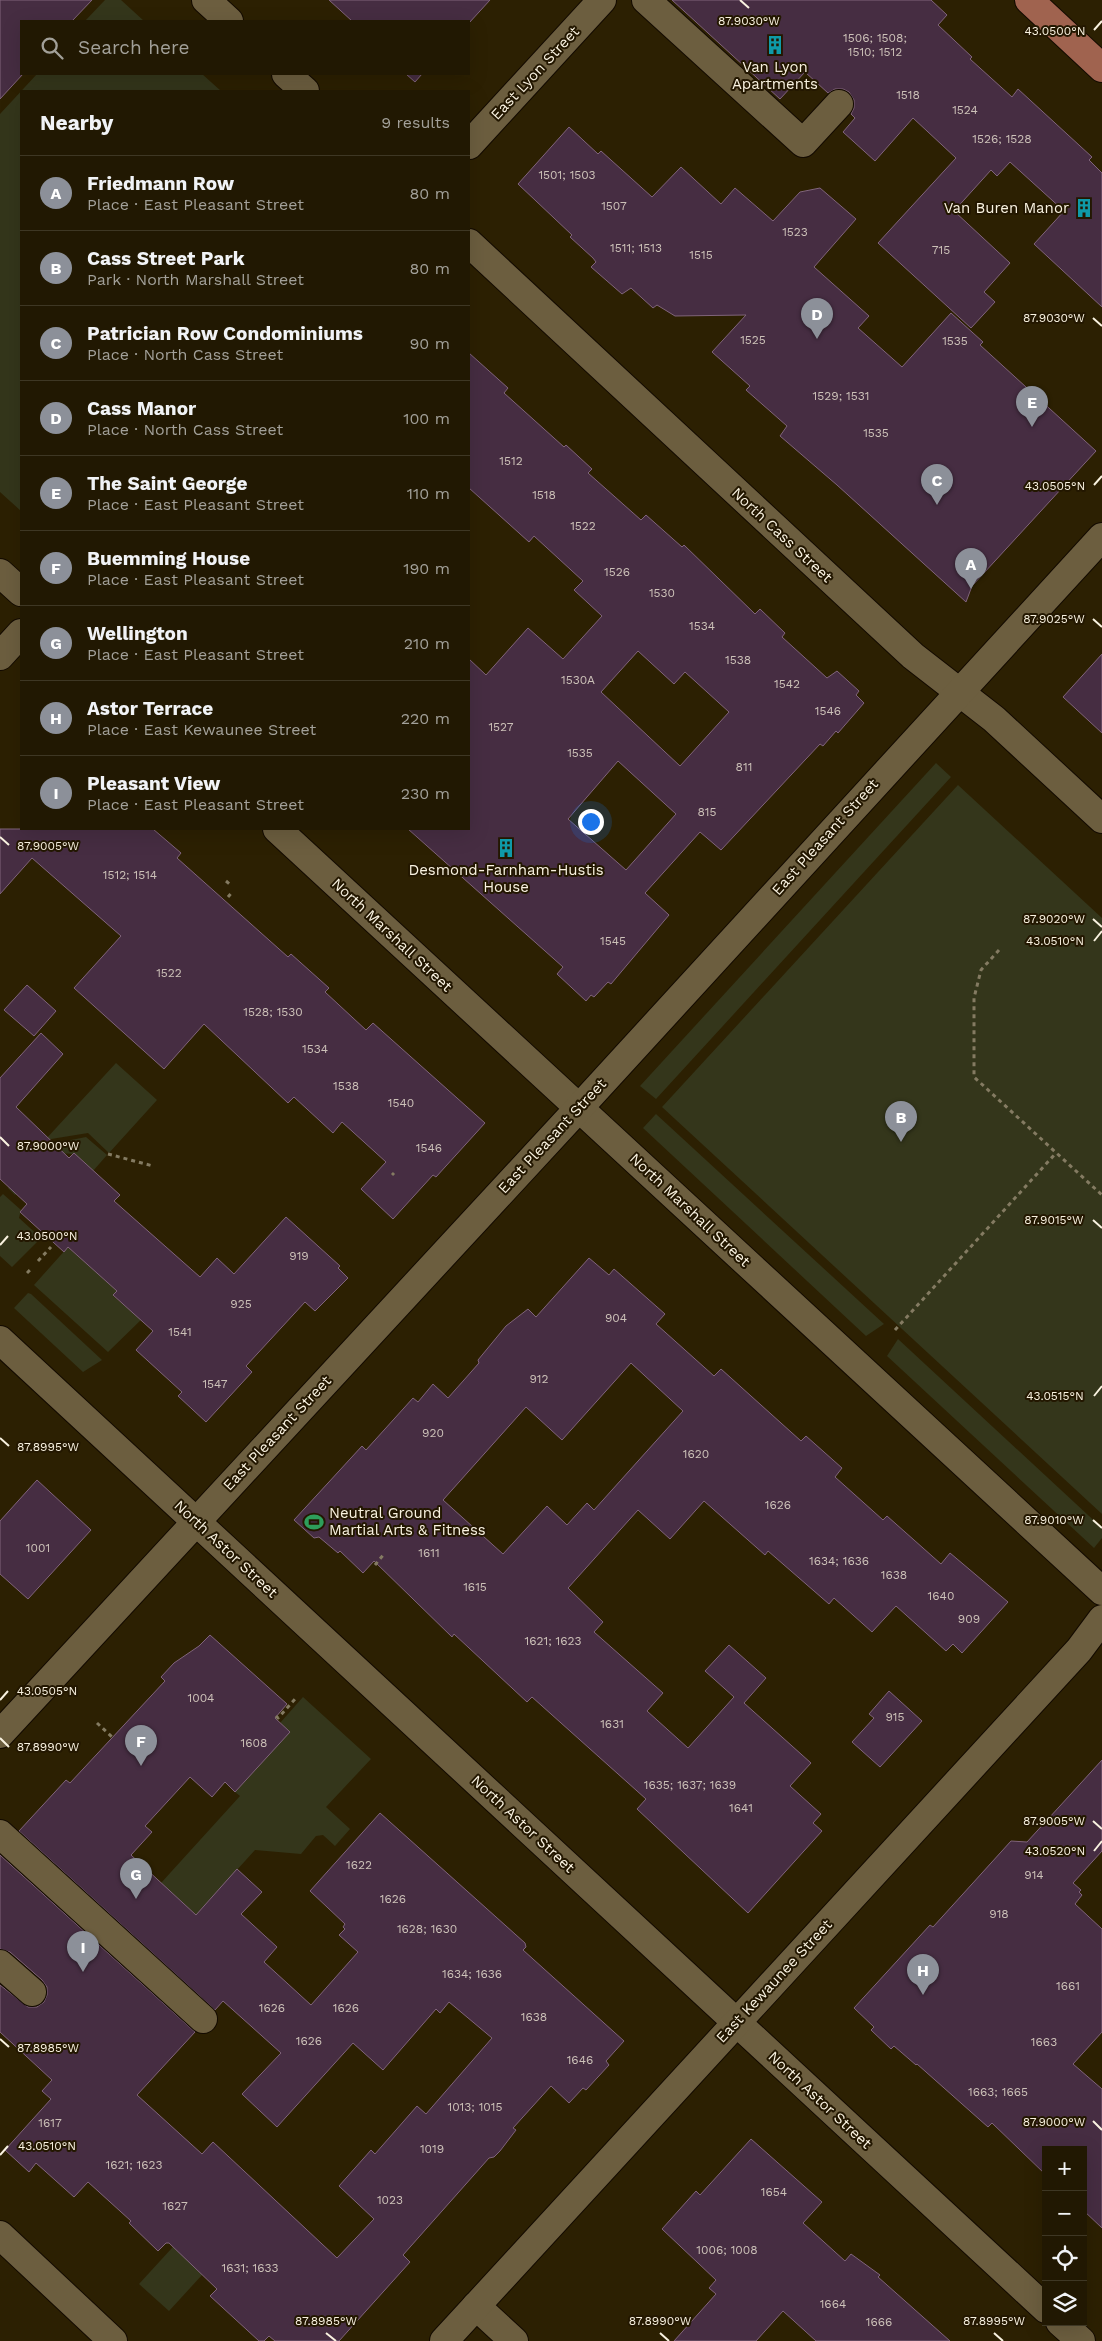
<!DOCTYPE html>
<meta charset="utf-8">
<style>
:root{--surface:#211802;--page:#2d2511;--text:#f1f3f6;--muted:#a2a099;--line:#3e3724;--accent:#8c9099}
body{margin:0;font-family:"Work Sans",sans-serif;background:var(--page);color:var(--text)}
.controls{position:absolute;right:15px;bottom:15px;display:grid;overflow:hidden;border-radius:0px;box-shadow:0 5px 20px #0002}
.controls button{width:45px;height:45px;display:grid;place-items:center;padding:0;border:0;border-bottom:1px solid var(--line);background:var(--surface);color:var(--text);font:25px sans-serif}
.you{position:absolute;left:590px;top:821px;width:18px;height:18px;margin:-12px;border:4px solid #fff;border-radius:50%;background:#1a73e8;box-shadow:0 0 0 8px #1a73e833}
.badge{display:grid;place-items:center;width:32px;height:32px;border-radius:50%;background:var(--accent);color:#fff;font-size:16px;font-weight:700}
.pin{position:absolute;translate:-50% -41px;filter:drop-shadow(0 1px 2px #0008)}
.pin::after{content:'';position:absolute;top:26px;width:18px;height:15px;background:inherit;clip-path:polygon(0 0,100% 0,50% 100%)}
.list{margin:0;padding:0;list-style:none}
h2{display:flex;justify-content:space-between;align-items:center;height:65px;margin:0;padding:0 20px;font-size:21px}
h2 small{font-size:16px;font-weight:400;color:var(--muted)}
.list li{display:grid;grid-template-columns:32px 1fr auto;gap:15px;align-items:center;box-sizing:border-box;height:75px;padding:0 20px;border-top:1px solid var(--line)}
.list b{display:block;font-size:19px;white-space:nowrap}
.list p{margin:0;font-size:16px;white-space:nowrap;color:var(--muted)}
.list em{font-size:16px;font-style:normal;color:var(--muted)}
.icon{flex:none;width:28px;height:28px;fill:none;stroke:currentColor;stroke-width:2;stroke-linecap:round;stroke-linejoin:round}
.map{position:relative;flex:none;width:1102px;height:2341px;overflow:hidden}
.search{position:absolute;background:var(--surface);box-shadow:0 5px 20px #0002;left:20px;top:20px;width:450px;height:55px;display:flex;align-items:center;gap:12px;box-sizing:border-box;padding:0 18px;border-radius:0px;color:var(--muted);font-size:19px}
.panel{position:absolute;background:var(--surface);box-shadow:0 5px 20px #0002;left:20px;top:90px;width:450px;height:740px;border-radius:0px}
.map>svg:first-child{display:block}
.green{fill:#34361b}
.building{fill:#462d42;stroke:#80647b;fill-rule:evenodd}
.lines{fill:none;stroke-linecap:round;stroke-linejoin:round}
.minor-casing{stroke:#130a00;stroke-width:30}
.major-casing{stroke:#130a00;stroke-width:30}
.path{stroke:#847b62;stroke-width:3;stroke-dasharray:4 4;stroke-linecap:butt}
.minor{stroke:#6c5e3f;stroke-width:28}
.major{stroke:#a0634f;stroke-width:28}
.ticks{fill:none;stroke:#f9f2e0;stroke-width:2}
.labels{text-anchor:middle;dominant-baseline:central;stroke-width:4;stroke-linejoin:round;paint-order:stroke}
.number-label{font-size:12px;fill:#ccc1b8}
.poi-label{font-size:15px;fill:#f9f2e0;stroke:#231700}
.street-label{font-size:15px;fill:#f9f2e0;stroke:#231700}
.ticks-label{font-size:12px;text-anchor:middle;fill:#f9f2e0;stroke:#231700;stroke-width:4;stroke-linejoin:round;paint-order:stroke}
</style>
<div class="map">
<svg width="1102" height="2341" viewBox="0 0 1102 2341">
<rect width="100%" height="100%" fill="#2c2002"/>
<g class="green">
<path d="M105,0H121L144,21H85Z"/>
<path d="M37,74H202L221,91H21V511L0,492V114Z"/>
<path d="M936,763L951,777L656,1099L640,1086Z"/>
<path d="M958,785L1102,918V1514L662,1107Z"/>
<path d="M116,1063L157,1100L109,1153L88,1133L45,1140Z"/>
<path d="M656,1114L884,1324L866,1336L643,1128Z"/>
<path d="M86,1137L107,1155L93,1171C82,1160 76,1151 60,1154L15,1195L8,1188L46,1145Z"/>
<path d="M3,1194L21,1210L19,1218L41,1238L12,1267L0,1256V1197Z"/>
<path d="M68,1247L117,1291L113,1296L132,1312L136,1307L145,1316L108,1352L34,1285Z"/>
<path d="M28,1293L31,1294L102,1360L83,1372L14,1308Z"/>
<path d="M898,1339L1102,1528V1538L1094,1548L887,1356Z"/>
<path d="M303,1697L371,1759L326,1807L350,1829L335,1846L323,1835L316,1836L301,1854L255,1850L196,1915L161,1883L240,1796L235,1792L289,1732L280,1723Z"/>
<path d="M226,2189L213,2263L169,2311L139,2284Z"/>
</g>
<g class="building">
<path d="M0,0H92L72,21H21V74H23L0,99Z"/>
<path d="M329,0H490L469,23V21H352Z"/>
<path d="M672,0H931L947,15L938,25L972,57L970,59L1012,97L1018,89L1092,157L1089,160L1102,173V307L1034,244L1064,211L1010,162L997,176L991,170L954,211L1010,263L984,292L995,302L971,328L878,243L956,158L913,118L875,161L843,132L855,118L851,114L854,108V100L849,92L843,89H835L828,93L805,72L780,99Z"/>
<path d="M406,74H422L415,82Z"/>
<path d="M569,127L598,154L601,151L652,197L681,167L721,204L735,188L773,221L800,192L820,188L856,219L814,267L869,316L858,328L902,367L951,313L983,342L980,345L1096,451L972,586L966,602L837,485L780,436L787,426L746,390L750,386L712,352L746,315L675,316L657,305L653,308L631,288L622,294L591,267L596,262L593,258L570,237L572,235L518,184Z"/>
<path d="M469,353L508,388L504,393L564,447L566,445L592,469L588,473L641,520L646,515L682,547L684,545L755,614L760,609L785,633L782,637L827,678L837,671L859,691L856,695L864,703L838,733L836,731L823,746L820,744L721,850L700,832L645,893L669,915L611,984L608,982L594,997L591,995L586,1001L557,974L563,967L408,829H469V659L486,675L528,628L563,659L602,616L574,590L583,581L534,536L529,542L469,488ZM638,651L674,684L685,672L729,712L680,766L601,692ZM618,761L676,814L626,870L568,819Z"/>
<path d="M1102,654V733L1063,697Z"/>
<path d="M0,829H153L181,853L177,858L288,957L291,954L329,988L325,992L366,1030L373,1023L485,1123L436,1177L433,1175L393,1219L361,1189L386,1162L342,1122L333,1133L294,1097L288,1103L204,1024L164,1069L74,988L121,936L32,858L0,894Z"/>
<path d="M27,985L56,1011L34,1036L4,1010Z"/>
<path d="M41,1033L63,1054L16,1107L69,1158L74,1153L120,1195L114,1201L200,1277L217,1258L234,1274L286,1217L340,1266L338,1268L348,1278L315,1311L305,1302L246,1366L252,1372L206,1422L178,1396L182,1392L136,1350L153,1331L113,1295L117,1291L68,1247L64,1252L20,1212L27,1204L0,1179V1078Z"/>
<path d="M589,1258L609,1275L614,1269L665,1314L656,1324L714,1376L721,1369L801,1441L806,1436L842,1468L835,1477L883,1520L887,1516L941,1564L950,1553L1008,1602L962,1653L953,1644L946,1651L896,1606L872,1632L834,1598L829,1604L768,1551L765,1555L704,1501L670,1539L638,1510L568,1588L603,1622L594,1632L663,1693L647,1711L688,1748L734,1697L705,1671L729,1645L766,1678L744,1703L811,1763L790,1786L821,1814L813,1823L822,1831L748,1913L637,1809L646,1799L532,1697L527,1702L454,1634L452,1637L374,1561L363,1573L340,1551L338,1553L319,1537L314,1538L294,1520L362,1446L366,1450L413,1398L418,1402L433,1384L448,1398L479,1363L478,1360L506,1326L528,1309L536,1317ZM631,1363L683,1411L594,1510L587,1503L567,1525L547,1506L503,1554L443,1500L526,1407L562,1440Z"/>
<path d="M37,1480L91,1530L28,1599L0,1574V1521Z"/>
<path d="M210,1635L287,1704L275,1718L290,1732L235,1792L225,1782L212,1797L190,1777L145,1826L152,1832L131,1855L196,1915L237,1869L262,1892L241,1914L277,1947L264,1962L311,2005L358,1952L339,1935L345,1929L343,1927L345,1924L310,1891L380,1813L525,1943L526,1947L523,1950L624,2041L606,2061L609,2065L586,2090L583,2088L569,2103L551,2086L513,2128L516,2130L500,2151L494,2157L489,2158L403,2255L410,2262L339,2341H275L269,2336L264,2341H259L210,2296L217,2289L169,2243H166L158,2251L129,2223L131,2221L88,2182L74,2197L36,2163L29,2172L5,2150L51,2099L42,2091L52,2080L0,2032V1985L28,2007H37L44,2002L47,1995V1987L42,1980L10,1952L0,1949V1855L195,2032L137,2095L202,2154L213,2142L337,2258L374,2219L339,2186L371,2150L375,2154L417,2106L426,2114L492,2038L449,2002L440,2013L436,2009L383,2070L353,2043L277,2127L242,2094L281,2053L223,2001L215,2010L19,1831L66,1780L70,1783L165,1681L161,1677L174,1663L199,1646Z"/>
<path d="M889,1691L922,1721L880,1767L852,1742L874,1718L869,1714Z"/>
<path d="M1102,1760V1851L1073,1883L1081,1890L1079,1892L1082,1895L1075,1904L1102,1929V2032L1073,2064L1102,2089V2228L1083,2210V2150H1046V2175L992,2123L988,2127L917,2064L916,2065L894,2046L891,2049L871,2030L874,2027L854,2008L930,1925L933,1927L1011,1841L1027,1842Z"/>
<path d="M751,2139L822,2202L803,2223L845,2261L851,2254L880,2275L878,2277L950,2341H816L783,2311L756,2341H674L716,2294L709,2288L716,2280L662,2229L696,2191L700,2195Z"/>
</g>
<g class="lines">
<g class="minor-casing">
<g id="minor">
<path d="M206,0L229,21"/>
<path d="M646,0L803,143L839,104"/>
<path d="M286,74L305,91"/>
<path d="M469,145L602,0"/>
<path d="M469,243L913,656L994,719L1102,819"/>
<path d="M0,573L21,592"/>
<path d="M0,656L21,633"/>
<path d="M277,829L1102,1591"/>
<path d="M0,1340L1046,2309"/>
<path d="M0,1734L579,1108L1102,537"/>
<path d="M0,1834L203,2019"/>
<path d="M0,1964L32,1992"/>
<path d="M0,2235L113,2341"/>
<path d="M476,2306L514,2341"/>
<path d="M1060,2322L1081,2341"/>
<path d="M444,2341L1079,1650L1102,1619"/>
</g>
</g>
<g class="major-casing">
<path id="major" d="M1029,0L1102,68"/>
</g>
<g class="path">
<path d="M226,881L232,886"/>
<path d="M228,897L233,891"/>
<path d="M999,950L981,970L974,998V1077L1102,1195"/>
<path d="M108,1154L153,1166"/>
<path d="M392,1175L394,1173"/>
<path d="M38,1261L51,1247"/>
<path d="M27,1273L32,1268"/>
<path d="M895,1330L1056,1153"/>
<path d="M375,1565L384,1554"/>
<path d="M276,1716L278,1718L296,1698"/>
<path d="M97,1723L112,1737"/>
</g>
<use href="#minor" class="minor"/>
<use href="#major" class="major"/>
</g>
<path class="ticks" d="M740,0L749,8M1094,30L1102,21M1093,318L1102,326M1094,485L1102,476M1093,619L1102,627M0,837L9,845M1093,919L1102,927M1094,941L1102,931M0,1137L9,1146M1093,1220L1102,1228M0,1245L8,1236M1094,1396L1102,1386M0,1438L9,1446M1093,1520L1102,1528M0,1700L8,1691M0,1738L9,1747M1093,1821L1102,1829M1094,1851L1102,1841M0,2039L9,2047M1093,2121L1102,2130M0,2155L8,2146M326,2333L336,2341M660,2333L669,2341M994,2333L1003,2341"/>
<defs>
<g id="building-bare" transform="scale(1.5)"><path d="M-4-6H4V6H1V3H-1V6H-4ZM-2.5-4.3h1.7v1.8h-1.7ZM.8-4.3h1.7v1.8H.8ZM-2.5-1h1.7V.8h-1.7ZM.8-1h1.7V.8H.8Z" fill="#0f9aa8" stroke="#231700" stroke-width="2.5" paint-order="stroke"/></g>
<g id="stadium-bare" transform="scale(1.5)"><path d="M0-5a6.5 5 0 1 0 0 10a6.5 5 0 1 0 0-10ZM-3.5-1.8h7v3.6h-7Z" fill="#2e9e5b" stroke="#231700" stroke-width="2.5" paint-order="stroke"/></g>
</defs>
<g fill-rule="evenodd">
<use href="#building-bare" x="775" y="45"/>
<use href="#building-bare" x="1084" y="208"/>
<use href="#building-bare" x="506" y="848"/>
<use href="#stadium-bare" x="314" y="1522"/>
</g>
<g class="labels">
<g class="number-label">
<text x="875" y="38">1506; 1508;<tspan x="875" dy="14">1510; 1512</tspan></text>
<text x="908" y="95">1518</text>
<text x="965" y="110">1524</text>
<text x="1002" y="139">1526; 1528</text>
<text x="567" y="175">1501; 1503</text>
<text x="614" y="206">1507</text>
<text x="795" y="232">1523</text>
<text x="636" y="248">1511; 1513</text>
<text x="941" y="250">715</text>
<text x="701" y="255">1515</text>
<text x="753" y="340">1525</text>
<text x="955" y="341">1535</text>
<text x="841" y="396">1529; 1531</text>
<text x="876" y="433">1535</text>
<text x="511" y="461">1512</text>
<text x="544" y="495">1518</text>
<text x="583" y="526">1522</text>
<text x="617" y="572">1526</text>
<text x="662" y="593">1530</text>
<text x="702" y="626">1534</text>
<text x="738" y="660">1538</text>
<text x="578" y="680">1530A</text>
<text x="787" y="684">1542</text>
<text x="828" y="711">1546</text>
<text x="501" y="727">1527</text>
<text x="580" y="753">1535</text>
<text x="744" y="767">811</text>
<text x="707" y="812">815</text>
<text x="130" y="875">1512; 1514</text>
<text x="613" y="941">1545</text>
<text x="169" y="973">1522</text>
<text x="273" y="1012">1528; 1530</text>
<text x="315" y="1049">1534</text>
<text x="346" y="1086">1538</text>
<text x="401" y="1103">1540</text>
<text x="429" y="1148">1546</text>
<text x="299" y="1256">919</text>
<text x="241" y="1304">925</text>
<text x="616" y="1318">904</text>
<text x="180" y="1332">1541</text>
<text x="539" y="1379">912</text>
<text x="215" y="1384">1547</text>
<text x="433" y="1433">920</text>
<text x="696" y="1454">1620</text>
<text x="778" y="1505">1626</text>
<text x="38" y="1548">1001</text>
<text x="429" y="1553">1611</text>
<text x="839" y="1561">1634; 1636</text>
<text x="894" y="1575">1638</text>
<text x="475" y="1587">1615</text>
<text x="941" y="1596">1640</text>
<text x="969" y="1619">909</text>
<text x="553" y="1641">1621; 1623</text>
<text x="201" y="1698">1004</text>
<text x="895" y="1717">915</text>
<text x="612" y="1724">1631</text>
<text x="254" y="1743">1608</text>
<text x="690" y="1785">1635; 1637; 1639</text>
<text x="741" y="1808">1641</text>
<text x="359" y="1865">1622</text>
<text x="1034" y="1875">914</text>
<text x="393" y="1899">1626</text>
<text x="999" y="1914">918</text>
<text x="427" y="1929">1628; 1630</text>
<text x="472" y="1974">1634; 1636</text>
<text x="1068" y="1986">1661</text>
<text x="272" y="2008">1626</text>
<text x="346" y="2008">1626</text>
<text x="534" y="2017">1638</text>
<text x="309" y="2041">1626</text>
<text x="1044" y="2042">1663</text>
<text x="580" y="2060">1646</text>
<text x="998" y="2092">1663; 1665</text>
<text x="475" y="2107">1013; 1015</text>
<text x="50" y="2123">1617</text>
<text x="432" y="2149">1019</text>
<text x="134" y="2165">1621; 1623</text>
<text x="774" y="2192">1654</text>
<text x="390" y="2200">1023</text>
<text x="175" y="2206">1627</text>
<text x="727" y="2250">1006; 1008</text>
<text x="250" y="2268">1631; 1633</text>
<text x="833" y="2304">1664</text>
<text x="879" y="2322">1666</text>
</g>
<g class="poi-label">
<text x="775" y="67">Van Lyon<tspan x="775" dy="17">Apartments</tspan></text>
<text x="1069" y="208" text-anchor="end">Van Buren Manor</text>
<text x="506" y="870">Desmond-Farnham-Hustis<tspan x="506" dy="17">House</tspan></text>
<text x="329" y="1513" text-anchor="start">Neutral Ground<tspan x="329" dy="17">Martial Arts &amp; Fitness</tspan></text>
</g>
<g class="street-label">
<text transform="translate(535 73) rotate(-47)">East Lyon Street</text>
<text transform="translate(782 535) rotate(43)">North Cass Street</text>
<text transform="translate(825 837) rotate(-48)">East Pleasant Street</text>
<text transform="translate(392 935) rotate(43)">North Marshall Street</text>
<text transform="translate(552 1136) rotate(-47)">East Pleasant Street</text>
<text transform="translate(690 1210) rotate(43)">North Marshall Street</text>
<text transform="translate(277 1433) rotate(-47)">East Pleasant Street</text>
<text transform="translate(226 1549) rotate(43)">North Astor Street</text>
<text transform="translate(523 1824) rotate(43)">North Astor Street</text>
<text transform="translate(774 1981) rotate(-47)">East Kewaunee Street</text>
<text transform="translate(820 2100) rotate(43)">North Astor Street</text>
</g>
</g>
<g class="ticks-label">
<text x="749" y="25">87.9030°W</text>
<text x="1055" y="35">43.0500°N</text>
<text x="1054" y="322">87.9030°W</text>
<text x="1055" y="490">43.0505°N</text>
<text x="1054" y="623">87.9025°W</text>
<text x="48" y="850">87.9005°W</text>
<text x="1054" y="923">87.9020°W</text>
<text x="1055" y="945">43.0510°N</text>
<text x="48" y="1150">87.9000°W</text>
<text x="1054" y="1224">87.9015°W</text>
<text x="47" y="1240">43.0500°N</text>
<text x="1055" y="1400">43.0515°N</text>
<text x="48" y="1451">87.8995°W</text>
<text x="1054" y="1524">87.9010°W</text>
<text x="47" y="1695">43.0505°N</text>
<text x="48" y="1751">87.8990°W</text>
<text x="1054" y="1825">87.9005°W</text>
<text x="1055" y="1855">43.0520°N</text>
<text x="48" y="2052">87.8985°W</text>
<text x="1054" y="2126">87.9000°W</text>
<text x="47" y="2150">43.0510°N</text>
<text x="326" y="2325">87.8985°W</text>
<text x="660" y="2325">87.8990°W</text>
<text x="994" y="2325">87.8995°W</text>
</g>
</svg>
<div class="controls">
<button>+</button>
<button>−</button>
<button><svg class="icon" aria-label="locate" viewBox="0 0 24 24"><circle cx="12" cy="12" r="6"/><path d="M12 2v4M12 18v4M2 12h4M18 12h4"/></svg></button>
<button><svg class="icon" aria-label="layers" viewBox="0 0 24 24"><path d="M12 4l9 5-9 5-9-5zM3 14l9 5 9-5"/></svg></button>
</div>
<div class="you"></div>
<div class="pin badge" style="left:971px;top:589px">A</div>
<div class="pin badge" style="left:901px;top:1142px">B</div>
<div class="pin badge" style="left:937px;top:505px">C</div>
<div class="pin badge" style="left:817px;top:339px">D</div>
<div class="pin badge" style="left:1032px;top:427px">E</div>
<div class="pin badge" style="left:141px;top:1766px">F</div>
<div class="pin badge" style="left:136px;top:1899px">G</div>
<div class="pin badge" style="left:923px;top:1995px">H</div>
<div class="pin badge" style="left:83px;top:1972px">I</div>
<div class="search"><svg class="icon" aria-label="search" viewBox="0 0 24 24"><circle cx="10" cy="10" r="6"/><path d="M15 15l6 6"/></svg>Search here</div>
<section class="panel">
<h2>Nearby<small>9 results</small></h2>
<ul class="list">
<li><span class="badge">A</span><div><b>Friedmann Row</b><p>Place · East Pleasant Street</p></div><em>80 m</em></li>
<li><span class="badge">B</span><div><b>Cass Street Park</b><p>Park · North Marshall Street</p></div><em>80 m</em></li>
<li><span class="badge">C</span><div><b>Patrician Row Condominiums</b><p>Place · North Cass Street</p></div><em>90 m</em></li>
<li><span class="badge">D</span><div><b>Cass Manor</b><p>Place · North Cass Street</p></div><em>100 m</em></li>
<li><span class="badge">E</span><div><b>The Saint George</b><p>Place · East Pleasant Street</p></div><em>110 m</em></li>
<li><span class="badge">F</span><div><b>Buemming House</b><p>Place · East Pleasant Street</p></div><em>190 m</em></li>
<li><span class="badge">G</span><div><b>Wellington</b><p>Place · East Pleasant Street</p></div><em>210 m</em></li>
<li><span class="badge">H</span><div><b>Astor Terrace</b><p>Place · East Kewaunee Street</p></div><em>220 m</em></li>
<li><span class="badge">I</span><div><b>Pleasant View</b><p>Place · East Pleasant Street</p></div><em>230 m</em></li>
</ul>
</section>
</div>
